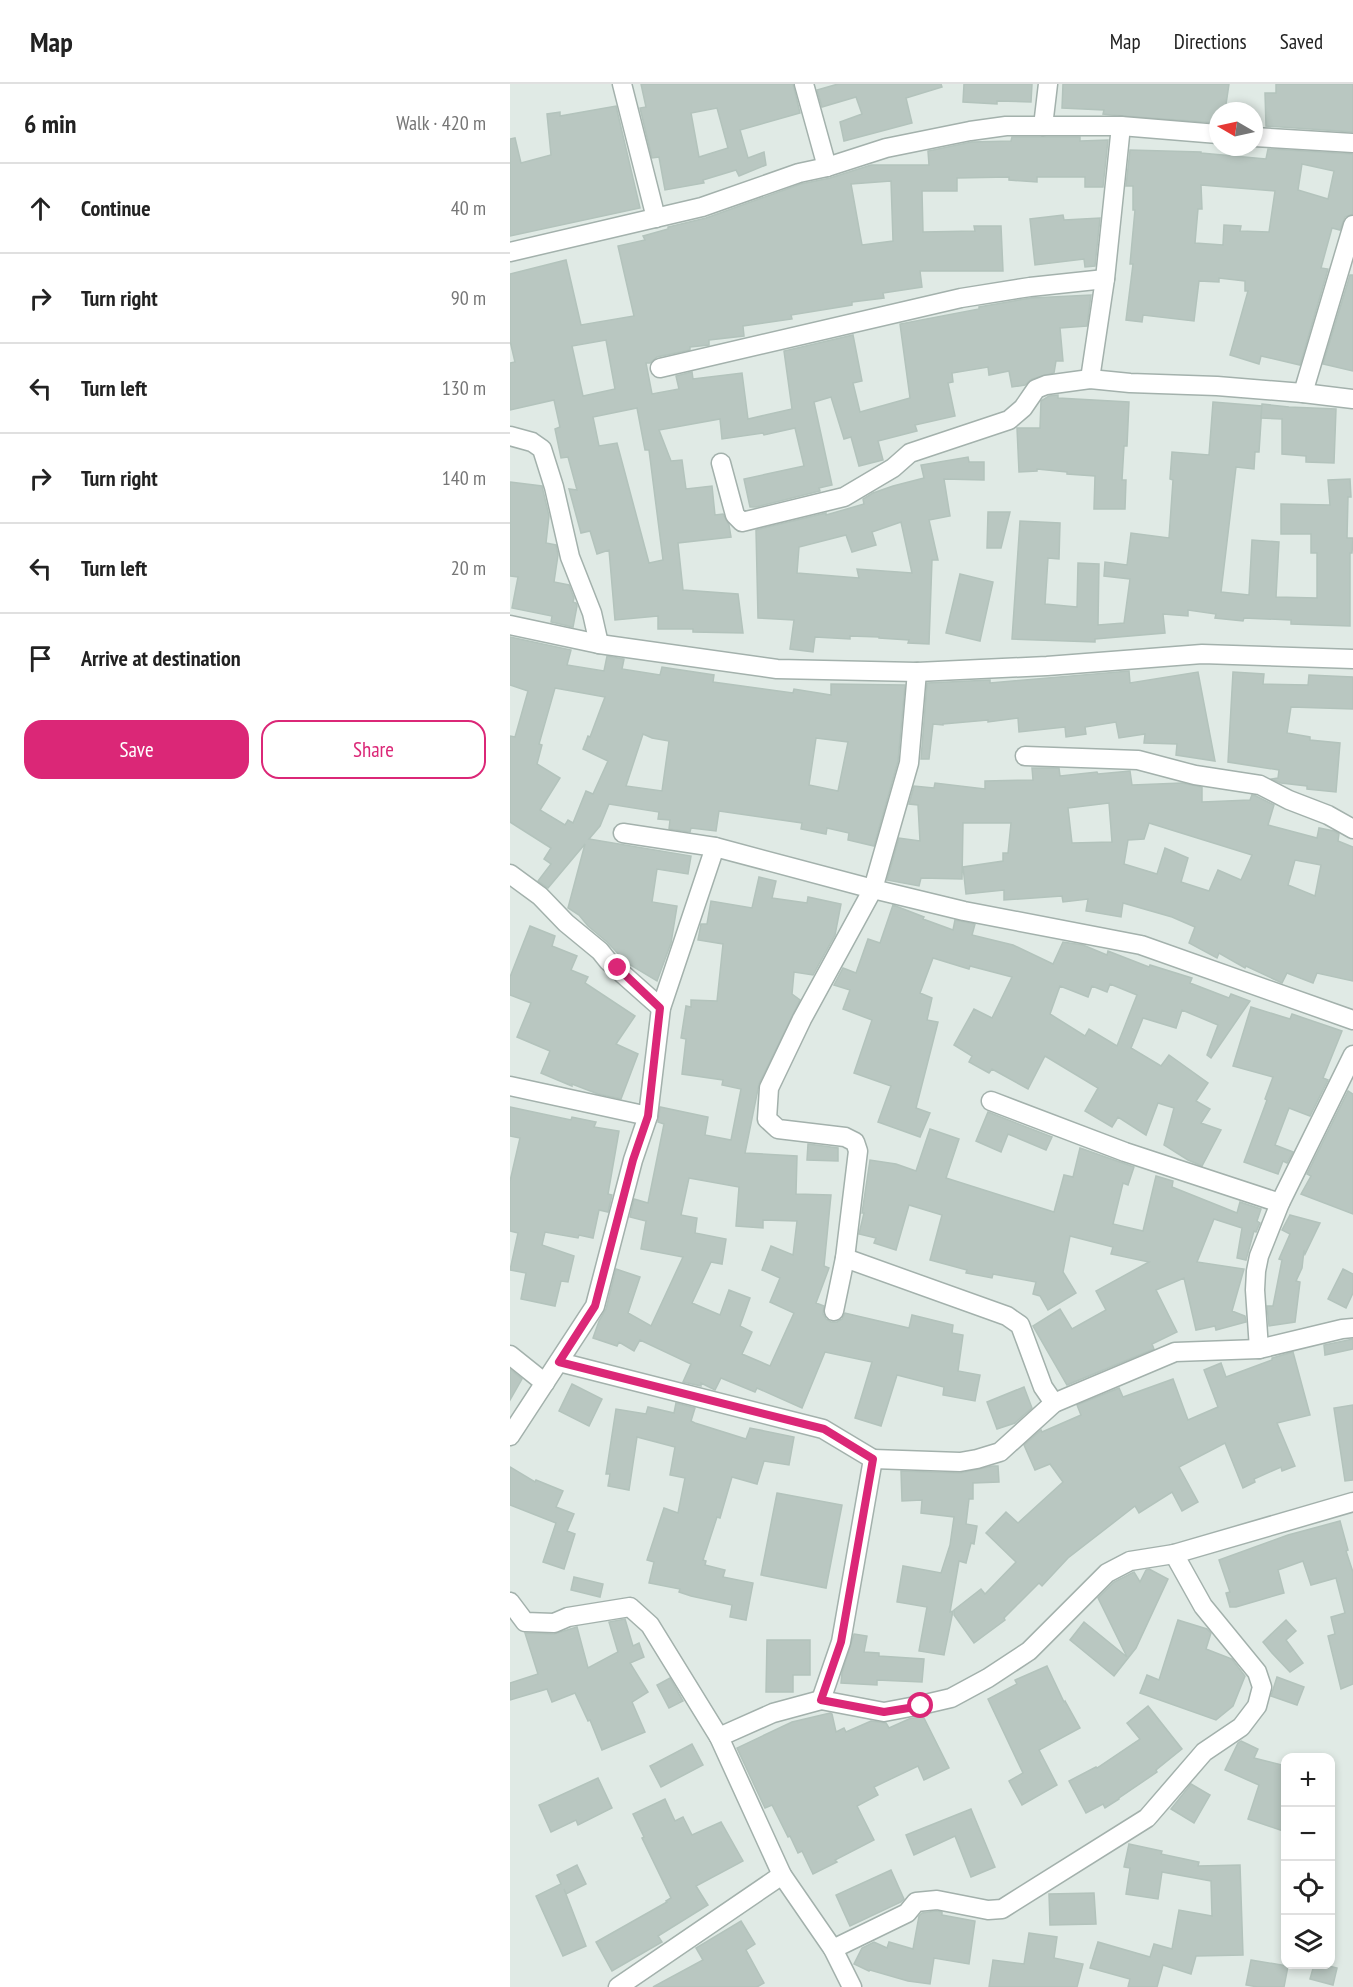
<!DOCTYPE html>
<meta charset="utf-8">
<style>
:root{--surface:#fff;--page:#f2f2f2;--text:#222;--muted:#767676;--line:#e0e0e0;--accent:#db2777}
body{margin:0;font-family:"PT Sans Narrow",sans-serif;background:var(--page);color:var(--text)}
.controls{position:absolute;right:18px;bottom:18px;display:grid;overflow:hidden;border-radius:12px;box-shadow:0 3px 9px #0003}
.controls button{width:54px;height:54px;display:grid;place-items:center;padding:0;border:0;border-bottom:2px solid var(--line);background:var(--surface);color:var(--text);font:30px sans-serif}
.compass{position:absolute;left:699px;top:18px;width:54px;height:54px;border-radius:50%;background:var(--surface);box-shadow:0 3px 9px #0003;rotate:279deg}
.stop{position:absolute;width:18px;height:18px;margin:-14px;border:4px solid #db2777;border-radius:50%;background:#fff}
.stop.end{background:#db2777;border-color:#fff;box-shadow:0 2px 6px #0008}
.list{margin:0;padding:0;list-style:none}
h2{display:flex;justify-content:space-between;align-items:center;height:78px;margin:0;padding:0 24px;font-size:26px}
h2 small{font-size:20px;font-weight:400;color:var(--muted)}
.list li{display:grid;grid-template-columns:39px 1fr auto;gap:18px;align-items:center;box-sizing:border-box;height:90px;padding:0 24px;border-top:2px solid var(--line)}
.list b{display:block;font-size:22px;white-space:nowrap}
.list em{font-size:20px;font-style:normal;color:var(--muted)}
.actions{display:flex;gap:12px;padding:18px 24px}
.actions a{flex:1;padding:14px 0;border:2px solid var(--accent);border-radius:18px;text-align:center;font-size:21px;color:var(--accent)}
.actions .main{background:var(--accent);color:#fff}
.icon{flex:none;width:33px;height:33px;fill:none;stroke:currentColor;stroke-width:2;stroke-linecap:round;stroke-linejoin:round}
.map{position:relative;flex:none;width:843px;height:1903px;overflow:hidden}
header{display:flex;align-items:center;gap:36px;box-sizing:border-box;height:84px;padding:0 30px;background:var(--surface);border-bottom:2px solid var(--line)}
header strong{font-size:28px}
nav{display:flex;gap:33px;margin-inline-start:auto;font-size:21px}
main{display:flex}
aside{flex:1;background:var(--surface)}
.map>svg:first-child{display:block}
.building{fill:#b9c7c1;stroke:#b3c3bc;stroke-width:1.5;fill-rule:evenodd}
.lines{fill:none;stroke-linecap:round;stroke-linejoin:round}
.minor-casing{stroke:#a3b1ac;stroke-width:21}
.minor{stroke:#fff;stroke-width:18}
.route{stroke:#db2777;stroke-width:8}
</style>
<header>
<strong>Map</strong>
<nav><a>Map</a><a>Directions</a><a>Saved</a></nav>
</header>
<main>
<aside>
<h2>6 min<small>Walk · 420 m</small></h2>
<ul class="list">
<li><svg class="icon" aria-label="ahead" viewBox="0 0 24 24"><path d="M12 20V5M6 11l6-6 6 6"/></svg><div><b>Continue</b></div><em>40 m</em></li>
<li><svg class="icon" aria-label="right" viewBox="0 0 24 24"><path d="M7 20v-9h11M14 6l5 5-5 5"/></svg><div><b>Turn right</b></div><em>90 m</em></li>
<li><svg class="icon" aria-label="left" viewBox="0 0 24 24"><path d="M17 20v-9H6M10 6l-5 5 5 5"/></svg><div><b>Turn left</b></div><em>130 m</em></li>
<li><svg class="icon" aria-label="right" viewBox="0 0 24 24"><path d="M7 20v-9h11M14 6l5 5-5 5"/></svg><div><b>Turn right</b></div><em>140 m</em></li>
<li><svg class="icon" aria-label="left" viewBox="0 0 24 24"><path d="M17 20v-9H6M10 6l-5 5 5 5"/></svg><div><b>Turn left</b></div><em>20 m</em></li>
<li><svg class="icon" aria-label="arrive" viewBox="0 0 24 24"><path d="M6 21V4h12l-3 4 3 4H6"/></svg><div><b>Arrive at destination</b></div></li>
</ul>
<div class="actions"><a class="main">Save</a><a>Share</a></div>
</aside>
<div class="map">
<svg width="843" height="1903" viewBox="0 0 843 1903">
<rect width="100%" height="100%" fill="#e0eae5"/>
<g class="building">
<path d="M131,0H283L290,29L230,46L238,74L254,68L256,81L229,92L226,86L193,96L194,99L155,106L149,73L142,74L130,24L136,23ZM207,24L218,64L189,73L181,29Z"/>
<path d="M328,0H431L432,3L396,14L402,39L334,57L330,38L352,30L346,13L312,23L307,6Z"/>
<path d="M454,0H522L521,18L487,17V20L453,18Z"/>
<path d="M553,0H719L715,27H708V39L601,31L593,30L594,26L552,24Z"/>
<path d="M766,0H843V48L756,42L755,9H766Z"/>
<path d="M106,22L130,124L0,152V55L5,54L11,79L41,71L37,30L50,28V32Z"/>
<path d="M502,53H570V57L598,56L593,103H575V93H527V98L499,96V93L447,94V107H412L413,148L465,147L464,142H491L493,187H410L412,203L373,209L374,214L342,218V221L281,231L282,235L233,242L234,252L199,256V261L180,263V266L147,273L140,279H136L142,310L169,305L166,292L182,288L183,295L232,289L238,335L282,325L274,267L343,251L352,297L343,299L350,328L400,314L390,240L469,225V223L521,214L581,211L577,242L550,244L553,277H546L544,289L522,295L515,301L502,303L499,287L479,291L478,283L442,289L443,298L438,299L445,332L405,341L407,347L368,357L373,376L349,382L341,353L334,355L321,313L304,318L322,401L309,404L310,407L246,423H240L234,395L294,382L285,344L254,351L253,349L212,355L210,335L149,346L161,377L172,376L176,405L202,402L205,431L213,430L219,441L221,453L168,459L173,506L228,510L233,549L183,548V545H148V532L105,536L99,466L87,470L80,447L71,449L59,405L67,406L58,373L51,374L45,345L50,343L44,316L0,326V279L5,278L0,257V190L56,176L71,241L124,232L108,162L135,156L133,152L158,145V143L196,134L291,100L320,94L361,81H419L418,67L462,58L501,57ZM381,97L383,157L352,161L341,100ZM96,256L105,305L73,312L62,262ZM127,324L135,366H139L153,476L139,479L107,359L89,362L83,333Z"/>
<path d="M758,65L843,70V130L835,133L830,146L822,144L811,184L818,185L790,281L751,272L749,280L720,271L738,207H735V197L709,194V198L689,197L684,237L633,231L632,238L616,236L623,180H620L625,126H623V102H616L620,66L691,68V69L756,75ZM792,80L824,87L818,115L788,106ZM691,101L765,107L759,148L730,147L731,142L714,141L713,161L685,159L688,125H692Z"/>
<path d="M553,131L554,136L590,134L585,182L575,183L574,175L525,181L520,135Z"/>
<path d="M840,191H843V287L813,280Z"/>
<path d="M548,311V314L619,318L617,362H614L612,396H616L615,425H584L585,392L557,390V388L527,385V387L509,388L507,344H530L531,317L539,312Z"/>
<path d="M703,318L752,322L749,368H745L744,385L726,383L711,508L739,511L742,456L769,458L766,513L807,514V469H801V450H771V420L820,421L818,396L840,395L841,413H838L837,454H843L842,469H840V542L781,540V536L734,534L733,537L705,534L706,530L678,526V532L653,530L655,549L585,555V558L502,555L510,437L550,439L549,475L538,474L535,520L567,523L568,479L589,480L588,541L614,539L620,495L594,492L595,478L617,481L621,449L659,454L663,396L660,395L662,368L699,371Z"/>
<path d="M752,320L779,323L826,325L824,379L796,378V372L772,370V335L751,334Z"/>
<path d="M458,373L459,378H474V396L434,395L440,432L419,436L428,476H422L419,560L398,559L399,556L369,554V553L340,552V555L305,553L303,568L280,565L284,536L248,534L246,446L316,429V431L354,420L353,415L363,409L383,402L414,394L411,381ZM391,438L402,489L347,485L349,494L287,489L289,463L336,451L342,468L366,461L362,448Z"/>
<path d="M0,398L32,402L39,432L36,459L46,461L48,471L44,498L59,501L64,514L63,518L66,519L67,522L63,543L41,538L42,532L2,524L8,493L0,492Z"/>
<path d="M478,428H500L491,464H477Z"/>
<path d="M450,490L483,498L470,557L436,549Z"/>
<path d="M0,553L61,566L57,581L94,587L97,572L114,575L112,585L150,591L152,583L204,591L203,598L283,609L284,605L321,611V600L395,601L388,677L364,762L338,756L339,749L317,744L316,750L291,745L292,739L209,727L206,747L181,744L180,748L159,745L160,736L148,735L149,728L99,720L90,742L79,755L181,772L178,790L147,785L142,818L167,822L161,859L147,897L117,879L97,858L78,842L69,831L58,824L75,760L38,804L28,797L41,780L34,775L41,764L0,738V652L5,653L18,607L0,601ZM45,604L95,613L80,653L78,652L73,665L98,677L83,710L76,707L63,739L58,736L55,741L30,726L50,694L27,680L32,661L29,660ZM133,650L142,654L159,657L152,707L116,702ZM306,654L338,658L328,707L299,701Z"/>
<path d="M619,587L620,599L688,588L705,677L666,671L667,660L634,659L635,650L609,654L606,638L575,643L576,650L556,653L555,643L509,648L508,634L478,638V636L433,640V641L423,640L419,675H411L417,599L480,596V599Z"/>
<path d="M723,588L754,590L753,600L798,601L799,591L843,593V625L781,623L777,649L800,653V656L830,659L826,708L797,705V702L771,699L762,695L768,694L769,686L718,678Z"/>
<path d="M522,684H549L550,692L587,688L588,690L620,687L622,701L672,699L692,703V718L740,716L742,711L746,712L764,721L758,741L807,754L809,744L824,747L829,750L828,757L843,763V897L807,889L803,899L777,889L772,899L736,882L735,884L709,869L707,874L679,859L685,843L662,833L613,819L611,833L576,827L578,815L553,818L552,812L494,816V806L456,810L453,783L493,777V769H498L501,739H453L452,795L411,794L409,802L377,796L389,754L410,757L408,721L399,720L404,702L424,704L425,699L475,705V697L523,696ZM599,719L602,758L562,759L558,724ZM639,739L742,771L731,796L708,786L699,807L671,798L678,774L655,764L647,790L614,780L618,756L634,755ZM785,776L811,781L805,812L778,801Z"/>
<path d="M249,793L266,797L262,814L297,819L298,813L331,820L325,851L303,891L284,888L282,910L290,916L249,1000L235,1069L287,1072L286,1110L321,1111L314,1182L319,1184L306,1219L314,1222L313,1230L316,1235L321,1238H327L332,1235L335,1229L399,1244L402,1231L443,1241L442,1249L453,1251L448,1287L470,1291L465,1317L433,1311L434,1303L387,1291L371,1342L345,1334L362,1278L315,1268L292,1324L247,1304L245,1308L211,1294L205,1306L191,1299V1302L173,1298L181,1280L130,1256L124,1267L109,1258L107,1262L83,1254L89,1237L96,1225L106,1185L130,1193L118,1229L141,1242L173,1173L131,1165L136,1137L120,1133L124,1115L138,1119L154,1040L148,1038L150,1023L198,1033L195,1051L221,1056L231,1005L212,1001L213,996L172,990L176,955L171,954L176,922L181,923V916L207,917L213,860L188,856L191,840H197L201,817L242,824ZM179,1094L229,1103L226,1142L253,1144V1136L287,1137L283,1171L261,1162L252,1186L270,1194L260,1218L284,1229L260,1282L232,1270L242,1248L230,1242L240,1214L219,1206L210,1231L182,1219L201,1178L212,1180L216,1155L185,1149L187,1134L171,1131Z"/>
<path d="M383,821L414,833L413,835L443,846L445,836L465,840L462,851L503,861L543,880L553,858L573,861L597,871L598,867L639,883L640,881L682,894L680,899L719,914L721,910L740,917L701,974L697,971L708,941L672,926L666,944L633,934L621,964L651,982L659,971L698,999L686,1017L700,1025L691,1039L711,1046L692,1082L678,1076L654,1061L664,1024L648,1019L636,1051L608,1033L602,1043L575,1027L588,1004L535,972L518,1005L482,985L479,989L459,978L462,972L444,961L464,925L482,934L502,893L460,882L459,885L423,874L410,909L422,914L417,936L428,938L406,1024L420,1029L410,1053L368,1038L381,1002L344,989L362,936L333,925L340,906L324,901L333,884L346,889L358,855L370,859ZM600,900L627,911L607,962L579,945L575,952L540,930L550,902L578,913L582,902L597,908Z"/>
<path d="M20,842L45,852L42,862L67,872L61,886L78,893L75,899L125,932L106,960L128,970L111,1015L88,1010L62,1000V1002L31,989L40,967L7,953L21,919L0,911V893Z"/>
<path d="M741,923L780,935L782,930L832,947L813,994L818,996L800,1032L779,1024L765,1061L783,1068L777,1079L773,1077L768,1090L734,1078L757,1016L755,1015L763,993L723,982Z"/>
<path d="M838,1007L843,1010V1130L791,1110L801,1092L797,1090Z"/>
<path d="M0,1023L61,1036L62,1033L86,1038L84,1043L109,1047L98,1110L102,1111L98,1128L89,1126L83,1154L69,1151L68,1154L35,1148L32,1161L64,1172L58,1198L51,1197L45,1222L11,1215L16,1189L0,1186L8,1149L0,1147V1097L10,1054L0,1052Z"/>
<path d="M478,1028L542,1053L536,1066L498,1050L491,1068L466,1057Z"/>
<path d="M420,1045L449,1055L436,1094L544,1128L554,1091L563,1093L570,1064L624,1083L618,1101L613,1099L603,1140L633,1147L646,1092L663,1097L662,1103L727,1129L730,1118L751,1125L747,1137L750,1139L746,1148L744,1147L736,1176L727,1174L732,1144L704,1135L687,1178L734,1185L722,1227L735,1232L736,1238L706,1246L705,1242L686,1246L674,1194L646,1206L667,1248L642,1260L644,1265L557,1301L523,1242L550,1225L562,1245L596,1226L586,1207L639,1178L601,1170L603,1163L560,1152L553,1188L566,1209L538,1226L530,1212L523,1210L526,1198L483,1190L482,1194L456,1189L457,1186L420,1176L432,1131L399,1121L386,1166L364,1159L366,1154L349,1150L354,1129H352L360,1076L386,1080L406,1087Z"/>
<path d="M298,1060L328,1064V1077L297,1076Z"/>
<path d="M780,1131L810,1139L795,1170L794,1166L792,1184L786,1197L790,1198L785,1238L759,1242L757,1222H763L772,1176L769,1175L780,1150L772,1146Z"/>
<path d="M833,1185L843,1190V1209L836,1224L818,1215Z"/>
<path d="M843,1255V1265L815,1271L814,1261Z"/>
<path d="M783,1268L800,1331L767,1339L785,1382L772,1387L771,1383L744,1395L745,1398L733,1404L715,1359L669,1383L688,1418L672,1427L662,1408L629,1429L625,1422L558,1474L532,1502L529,1499L494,1534L495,1536L464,1559L444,1531V1526L471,1505L475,1510L506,1478L476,1449L496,1428L508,1439L553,1398L540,1380L525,1386L514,1361L531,1346L532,1348L571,1331L567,1321L609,1304L613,1313L663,1295L678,1336L708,1323L694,1286L711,1279L716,1293L762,1276V1274Z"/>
<path d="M0,1285L12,1295L0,1316Z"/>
<path d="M62,1300L92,1315L79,1342L49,1327Z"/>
<path d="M514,1303L522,1324L505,1339L487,1345L477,1318Z"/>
<path d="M166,1319L185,1324L181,1337L185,1339L236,1355L240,1344L284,1353L279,1381L254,1377L247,1400L222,1393L210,1434L207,1433L193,1476L196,1477L195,1481L215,1486L213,1493L243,1499L236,1536L220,1533L222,1521L181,1512L169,1508L170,1505L139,1499L144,1478L137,1476L154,1424L168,1429L175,1394L160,1391L165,1363L127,1353L119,1406L98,1402L100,1390H96L106,1325L136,1330L138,1323L164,1329Z"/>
<path d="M843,1321V1396L835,1397L824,1324Z"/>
<path d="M483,1382H488L489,1398L463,1399V1415H459L456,1440L467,1442L464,1460L461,1459L456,1479L449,1477L440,1528L443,1527L434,1571L409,1567L417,1523L387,1518L393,1482L431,1489L440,1461L444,1433L411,1429L412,1416L392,1417L391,1387L450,1389Z"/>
<path d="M0,1383L25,1398L26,1396L53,1407L46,1423L64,1430L57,1447L65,1450L54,1485L33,1478L46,1439L0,1421Z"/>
<path d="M267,1409L332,1421L316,1504L251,1491Z"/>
<path d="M830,1437L838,1466L836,1467L843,1488V1600L831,1605L818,1552L825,1550L821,1533L835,1529L826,1494L801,1501L793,1477L768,1486L774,1509L726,1523H720L716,1509L720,1508L709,1476L778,1451Z"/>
<path d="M639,1485L658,1495L626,1564L604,1592L560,1556L574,1538L617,1573L588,1514L604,1498L624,1488L630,1498L636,1486Z"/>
<path d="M64,1493L93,1500L90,1513L61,1506Z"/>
<path d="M115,1535L123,1562L129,1559L134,1573L120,1579L138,1608L122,1618L135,1648L92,1666L80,1636L78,1637L65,1609L42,1618L37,1605L0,1616V1599L28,1590L15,1549L44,1550L67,1543L78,1584L108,1568L99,1538Z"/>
<path d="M668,1536L697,1545L701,1549L696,1565L722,1575L735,1592L723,1622L706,1636L630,1609L637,1591L649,1596Z"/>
<path d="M776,1536L786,1547L776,1556L793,1579L780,1588L762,1569L753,1558Z"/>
<path d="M344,1550L357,1552L354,1568L369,1569V1572L414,1575L412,1598L367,1596V1601L331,1599L332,1589Z"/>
<path d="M257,1556H300V1591H283V1608H256Z"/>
<path d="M537,1582L554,1618L555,1617L570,1644L529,1666L547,1701L512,1721L499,1697L513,1689L478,1615L507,1600L505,1596Z"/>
<path d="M767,1593L794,1603L787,1621L761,1612Z"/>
<path d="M160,1594L173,1617L159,1624L147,1601Z"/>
<path d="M638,1622L672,1665L646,1686L647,1688L609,1714V1715L595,1724L593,1720L576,1729L559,1697L586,1683L587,1684L630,1655L617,1639Z"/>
<path d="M320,1629L322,1630L326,1648L334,1644L336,1648L361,1637L376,1639L379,1644L399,1635L413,1632L439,1684L414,1696L408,1682L364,1703L368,1711L347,1722L364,1756L325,1776L327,1778L303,1790L292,1767L288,1769L280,1752L278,1753L262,1721L255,1724L227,1664L282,1638Z"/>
<path d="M731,1657L748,1665L744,1674L776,1682V1748L738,1735L749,1701L715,1686L728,1659Z"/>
<path d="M182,1660L193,1681L151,1703L140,1682Z"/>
<path d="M88,1694L102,1724L68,1741L66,1736L41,1748L29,1721Z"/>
<path d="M681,1700L700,1711L684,1739L661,1725Z"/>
<path d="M155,1715L165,1737L173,1733L182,1751L211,1738L233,1777L186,1802L198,1821L148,1852L152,1858L102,1887L86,1858L157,1818L156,1817L161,1814L132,1754L134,1753L123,1730Z"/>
<path d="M461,1725L485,1783L461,1793L445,1752L404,1771L396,1751Z"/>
<path d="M619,1760L652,1767L651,1770L689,1778L688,1782L730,1781L733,1871L686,1872L681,1890L653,1881L647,1903H618L620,1895L580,1884L588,1858L640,1873L644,1860L662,1865L669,1826L702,1832L701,1797L652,1788L648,1815L616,1810L620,1784L614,1783Z"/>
<path d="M67,1781L76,1800L56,1810L54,1805L76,1862L53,1872L26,1812L51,1800L47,1791Z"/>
<path d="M381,1786L394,1815L391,1818L340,1842L326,1811Z"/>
<path d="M584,1809L586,1840L540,1841L539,1810Z"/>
<path d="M426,1827L432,1828V1831L465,1837L459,1880L424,1874L420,1900L398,1897L360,1886L359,1887L344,1880L352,1864L364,1858L377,1864L379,1858L403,1865L409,1832L412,1829Z"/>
<path d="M231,1837L245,1860L236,1866L254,1899L247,1903H143L193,1876L186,1864Z"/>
<path d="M519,1849L547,1853L544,1874L573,1880L567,1903H479L483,1876L514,1880Z"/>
<path d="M741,1876L778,1882L774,1903H748L736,1901Z"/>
<path d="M804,1881H815L827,1884L823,1901L800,1895Z"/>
</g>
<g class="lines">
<g class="minor-casing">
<g id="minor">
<path d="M112,0L146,134"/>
<path d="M294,0L317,83"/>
<path d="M533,42L538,0"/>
<path d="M744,53L843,59"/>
<path d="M0,168L192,123L289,89L317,83L376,64L460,47L496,42H611L708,50"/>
<path d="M150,284L451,214L520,203L595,195"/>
<path d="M580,295L595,195L611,42"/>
<path d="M793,309L843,141"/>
<path d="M0,352L22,358L32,365L44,403L60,473L82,529L89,560"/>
<path d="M211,379L225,431L232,438L334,413L383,384L400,369L499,336L513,324L526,305L536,301L580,295L620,299L707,302L793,309L843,315"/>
<path d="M0,541L89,560L267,585L407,588L537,582L692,570L843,575"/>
<path d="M515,672L628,676L685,691L750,701L779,716L818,731L843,745"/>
<path d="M113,749L205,763L363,805L454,827L631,861L843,936"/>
<path d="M0,790L30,812L56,839L90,867L98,877L151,924"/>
<path d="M0,1002L138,1032"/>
<path d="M481,1017L615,1068L770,1119"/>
<path d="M335,1174L497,1232L510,1241L533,1303L544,1319"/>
<path d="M324,1227L335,1174L348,1067L345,1058L335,1053L268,1045L257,1035L259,1004L292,935L363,805L399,679L407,588"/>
<path d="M749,1265L745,1206L746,1187L749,1172L770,1119L843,971"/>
<path d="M0,1271L35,1299"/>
<path d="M49,1278L313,1345L363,1375L331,1558L311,1616"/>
<path d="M0,1352L85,1222L123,1076L138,1032L151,924L205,763"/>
<path d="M363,1375L450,1378L467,1375L490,1368L544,1319L665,1268L749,1265L832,1245L843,1244"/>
<path d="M0,1518L15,1538L44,1539L58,1533L120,1523L140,1541L209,1653L272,1791L323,1865L342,1903"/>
<path d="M209,1653L263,1629L311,1616L374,1628L411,1621L441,1614L478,1594L519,1567L597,1489L620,1477L664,1470L843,1418"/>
<path d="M323,1865L397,1829L406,1818L427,1816L478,1826L492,1825L637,1734L694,1668L731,1643L747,1622L752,1603L747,1588L693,1522L664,1470"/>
<path d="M108,1903L272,1791"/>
</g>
</g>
<use href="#minor" class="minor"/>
</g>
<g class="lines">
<path class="route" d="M108,884L150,924L138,1032L123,1076L85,1222L49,1278L314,1345L363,1375L331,1558L311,1616L374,1628L411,1622"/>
</g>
</svg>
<div class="controls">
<button>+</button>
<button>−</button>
<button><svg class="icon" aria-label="locate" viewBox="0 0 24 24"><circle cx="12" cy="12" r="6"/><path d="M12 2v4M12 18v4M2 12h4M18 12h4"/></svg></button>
<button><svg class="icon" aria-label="layers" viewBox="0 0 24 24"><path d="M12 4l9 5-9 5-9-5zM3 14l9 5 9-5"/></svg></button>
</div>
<svg class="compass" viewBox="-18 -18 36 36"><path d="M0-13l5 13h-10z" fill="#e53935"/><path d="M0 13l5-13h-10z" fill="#767676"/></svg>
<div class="stop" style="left:411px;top:1622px"></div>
<div class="stop end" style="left:108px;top:884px"></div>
</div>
</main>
